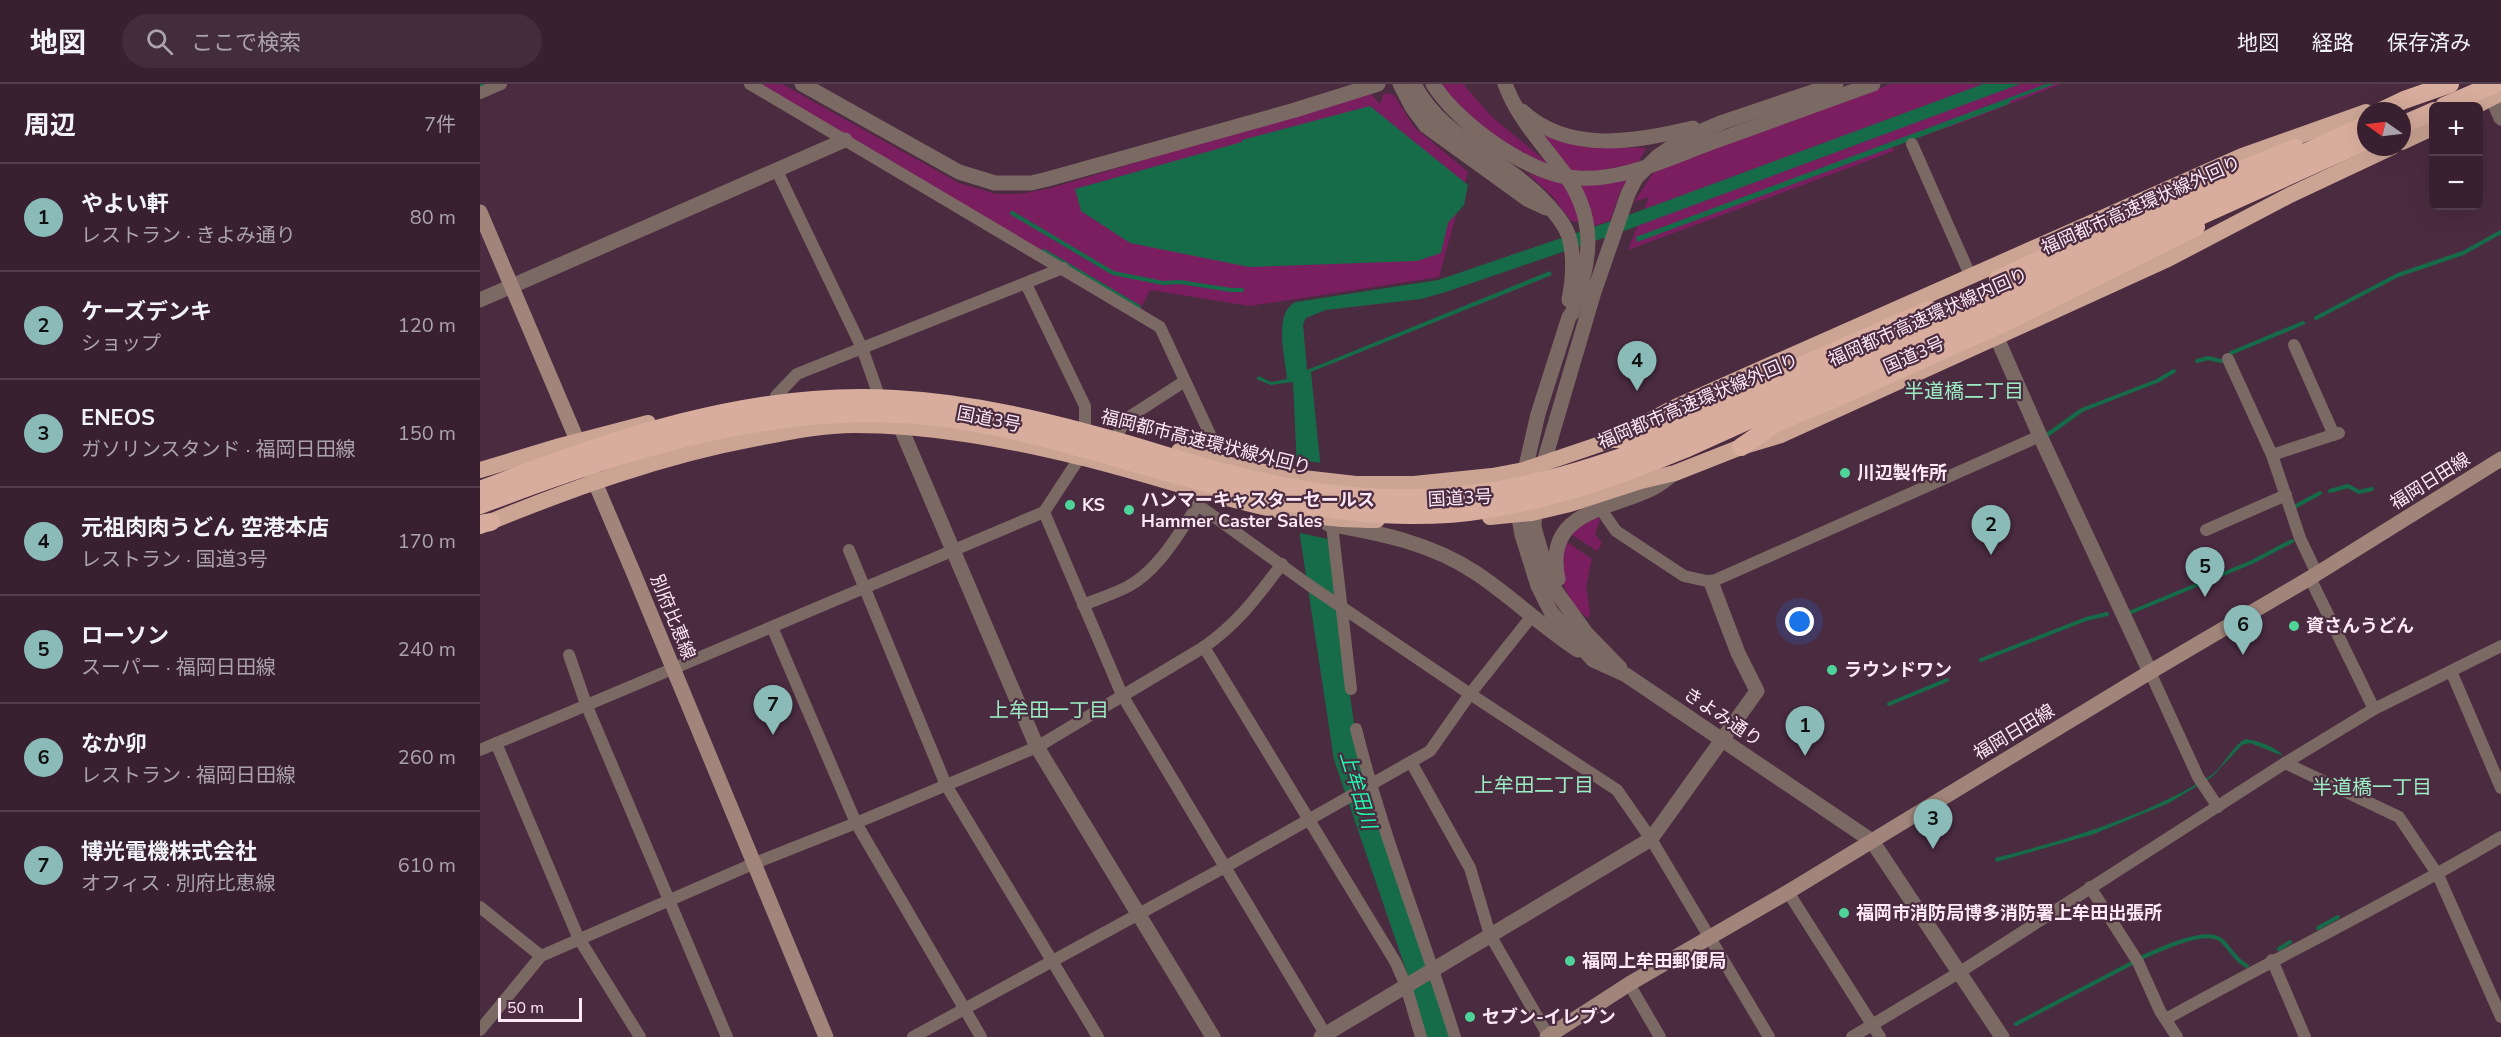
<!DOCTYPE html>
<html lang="ja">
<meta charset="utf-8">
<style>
:root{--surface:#382030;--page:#432d3c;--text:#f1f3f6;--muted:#aba3ab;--line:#523e4c;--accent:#8bbbb9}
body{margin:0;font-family:"Nunito Sans","Noto Sans JP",sans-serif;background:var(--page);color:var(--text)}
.controls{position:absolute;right:18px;top:18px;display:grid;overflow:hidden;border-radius:9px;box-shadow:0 6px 24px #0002}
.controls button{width:54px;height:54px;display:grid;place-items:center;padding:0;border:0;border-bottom:2px solid var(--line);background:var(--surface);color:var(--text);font:30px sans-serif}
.compass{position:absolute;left:1877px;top:18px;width:54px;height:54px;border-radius:50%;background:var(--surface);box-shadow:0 6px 24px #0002;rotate:284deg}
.scale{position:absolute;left:18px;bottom:15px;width:84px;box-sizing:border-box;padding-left:6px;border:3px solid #fde8f5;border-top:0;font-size:16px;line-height:21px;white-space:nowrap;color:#fde8f5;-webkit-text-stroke:4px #4b2b40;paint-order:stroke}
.you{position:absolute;left:1320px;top:538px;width:21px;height:21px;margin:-15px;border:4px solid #fff;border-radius:50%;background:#1a73e8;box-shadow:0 0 0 9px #1a73e833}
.badge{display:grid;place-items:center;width:39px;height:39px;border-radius:50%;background:var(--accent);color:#111;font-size:20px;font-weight:700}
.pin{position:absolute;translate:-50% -50px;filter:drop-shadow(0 2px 3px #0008)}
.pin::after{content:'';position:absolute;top:32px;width:21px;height:18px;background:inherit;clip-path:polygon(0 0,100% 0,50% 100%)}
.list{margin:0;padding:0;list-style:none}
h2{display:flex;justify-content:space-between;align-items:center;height:78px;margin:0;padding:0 24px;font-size:26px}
h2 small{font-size:20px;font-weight:400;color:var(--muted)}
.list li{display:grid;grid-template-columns:39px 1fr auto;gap:18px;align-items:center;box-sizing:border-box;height:108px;padding:0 24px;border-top:2px solid var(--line)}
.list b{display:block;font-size:22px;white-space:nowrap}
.list p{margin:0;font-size:20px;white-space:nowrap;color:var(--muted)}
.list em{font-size:20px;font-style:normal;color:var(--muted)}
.icon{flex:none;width:33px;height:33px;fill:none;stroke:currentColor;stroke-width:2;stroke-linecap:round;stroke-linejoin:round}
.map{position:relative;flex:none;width:2021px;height:953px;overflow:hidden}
header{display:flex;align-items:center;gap:36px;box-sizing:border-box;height:84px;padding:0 30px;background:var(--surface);border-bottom:2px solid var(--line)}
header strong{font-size:28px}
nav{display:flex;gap:33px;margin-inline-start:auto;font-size:21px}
.search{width:420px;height:54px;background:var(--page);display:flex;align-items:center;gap:15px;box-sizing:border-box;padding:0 21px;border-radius:33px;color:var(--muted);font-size:22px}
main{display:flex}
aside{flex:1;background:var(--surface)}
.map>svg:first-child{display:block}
.green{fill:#7a1e60}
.water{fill:#166b49}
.pier{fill:#4b2b40}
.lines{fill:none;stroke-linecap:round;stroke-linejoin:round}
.stream{stroke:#166b49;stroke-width:4}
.minor{stroke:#7b6963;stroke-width:12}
.tertiary{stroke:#7b6963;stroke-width:15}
.secondary{stroke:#a1857a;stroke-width:15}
.trunk{stroke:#cba494;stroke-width:16}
.motorway{stroke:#d8ad9d;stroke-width:18}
.tertiary-bridge{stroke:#7b6963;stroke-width:15}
.motorway-bridge{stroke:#d8ad9d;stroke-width:18}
.poi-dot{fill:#4ed399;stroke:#4b2b40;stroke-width:2}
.labels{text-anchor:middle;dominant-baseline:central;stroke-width:4.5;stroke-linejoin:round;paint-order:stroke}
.street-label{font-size:18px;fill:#fde8f5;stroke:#4b2b40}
.poi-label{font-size:18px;font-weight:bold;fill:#fde8f5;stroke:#4b2b40;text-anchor:start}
.neighbourhood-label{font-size:20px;fill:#9bedc3;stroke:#4b2b40}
.water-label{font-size:20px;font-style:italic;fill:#1cfaab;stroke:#4b2b40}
</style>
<header>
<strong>地図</strong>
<div class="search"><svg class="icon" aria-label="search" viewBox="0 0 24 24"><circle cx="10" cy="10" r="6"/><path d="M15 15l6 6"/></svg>ここで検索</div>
<nav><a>地図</a><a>経路</a><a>保存済み</a></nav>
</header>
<main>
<aside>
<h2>周辺<small>7件</small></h2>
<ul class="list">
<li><span class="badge">1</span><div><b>やよい軒</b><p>レストラン · きよみ通り</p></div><em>80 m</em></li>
<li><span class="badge">2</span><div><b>ケーズデンキ</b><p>ショップ</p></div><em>120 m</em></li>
<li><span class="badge">3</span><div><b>ENEOS</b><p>ガソリンスタンド · 福岡日田線</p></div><em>150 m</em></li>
<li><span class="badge">4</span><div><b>元祖肉肉うどん 空港本店</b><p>レストラン · 国道3号</p></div><em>170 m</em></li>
<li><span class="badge">5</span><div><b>ローソン</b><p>スーパー · 福岡日田線</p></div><em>240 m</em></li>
<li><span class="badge">6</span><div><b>なか卯</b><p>レストラン · 福岡日田線</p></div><em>260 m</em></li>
<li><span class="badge">7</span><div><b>博光電機株式会社</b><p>オフィス · 別府比恵線</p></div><em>610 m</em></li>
</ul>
</aside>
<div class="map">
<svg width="2021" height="953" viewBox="0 0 2021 953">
<rect width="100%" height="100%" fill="#4b2b40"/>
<g class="green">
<path d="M275,0H302L479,99L516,110H540L571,104L751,50L891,10L900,20L904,9L914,11L934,43L988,88L959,193L770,222L670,206L660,226Z"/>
<path d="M961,0H983L1012,33L1075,85L1017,55L978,21Z"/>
<path d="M1411,0H1581L1492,35L1412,62L1414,67L1148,166L1169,113L1154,118L1177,83Z"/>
<path d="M1060,51L1106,62L1166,64L1158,79L1117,87L1087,88Z"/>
<path d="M1047,89L1087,101L1097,121L1098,138L1091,137L1073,113Z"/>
<path d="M1149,93L1140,108L1130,137L1111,143L1097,101Z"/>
<path d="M1118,433L1120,436L1115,450L1122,459L1117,467L1089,449L1098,439Z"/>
<path d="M1084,456L1112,475L1106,502L1110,529L1108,534C1094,525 1081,502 1080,485C1080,476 1083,465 1084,456Z"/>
</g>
<g class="water">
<path d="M1503,0H1540L1141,148L966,208L941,215L846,226L826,234L823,240L827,286L1070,187L1072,191L831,288L848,455L876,654L972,953H944L928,892L854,676L820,452L813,298L791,301L776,295L779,292L791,298L807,295C805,274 793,227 816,218L958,196L1146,132Z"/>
<path d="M1566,0H1575L1530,17L1529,20L1157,158L1156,153Z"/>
<path d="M890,22L988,101L984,121L968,139L961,169L937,177L769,183L650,159L601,127L595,105L762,58V56Z"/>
<path d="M1765,655C1776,656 1797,663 1803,672L1770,659L1762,661L1732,693L1689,719L1614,750L1516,778L1515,774C1590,755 1664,733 1730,692C1744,683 1750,664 1765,655Z"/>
</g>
<path class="pier" d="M815,375L841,379L848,455L820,449Z"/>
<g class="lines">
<g class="stream">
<path d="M0,1L3,0"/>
<path d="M532,129L633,189L683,199L700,198L751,206H762"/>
<path d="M564,167L659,223"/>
<path d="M1836,234L1918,191L1983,169L2021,148"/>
<path d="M1751,269L1823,239"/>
<path d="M1717,277L1728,274L1741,277"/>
<path d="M1567,351L1602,326L1677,297L1694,287"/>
<path d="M1850,407L1868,402L1879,408L1892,405"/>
<path d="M1816,422L1840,409"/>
<path d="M1649,529L1772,478L1812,457"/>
<path d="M1501,576L1606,535L1627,530"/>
<path d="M1409,620L1467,596"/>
<path d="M1838,844L1858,833"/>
<path d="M1799,865L1810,858"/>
<path d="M1661,874C1677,867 1725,843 1741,856C1751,865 1755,876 1767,882"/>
<path d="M1536,940L1652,879"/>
</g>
<g class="minor">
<path d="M270,0L680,243L734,359L730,375"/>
<path d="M0,9L21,0"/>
<path d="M1432,60L1490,191"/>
<path d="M296,85L382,264L397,306"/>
<path d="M546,200L605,322V340"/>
<path d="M1814,261L1854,351"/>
<path d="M1748,275L1792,371L1820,454L1837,490"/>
<path d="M296,312L317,290L583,184"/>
<path d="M638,350L646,335L705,297"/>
<path d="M1792,371L1859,349"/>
<path d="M600,373L564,428L642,611L847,953"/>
<path d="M718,421L829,501L990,610L1137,706L1171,755L1289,953"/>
<path d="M1120,424L1136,447L1204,492L1231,498L1560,352"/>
<path d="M852,441L871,605"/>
<path d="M1726,446L1806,411"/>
<path d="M369,466L466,701L618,953"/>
<path d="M1830,494L1894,625"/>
<path d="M603,521C618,515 633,510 647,503C679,486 698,450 718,421L720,414"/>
<path d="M292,543L376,739L501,953"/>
<path d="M724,563L916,879L926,902L941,953"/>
<path d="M89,571L106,620L247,953"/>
<path d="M1971,587L2021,704"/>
<path d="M1670,588L1718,693L1738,723"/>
<path d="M876,645C902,750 943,850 975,953"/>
<path d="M16,659L98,853L160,953"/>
<path d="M0,666L564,428"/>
<path d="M931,678L990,784L1010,851L1069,953"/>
<path d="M1805,679L1919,733L1958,791L2021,933"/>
<path d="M1610,803L1658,878L1680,927L1697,953"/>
<path d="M1308,808L1400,953"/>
<path d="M0,823L61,872"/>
<path d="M1792,876L1825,953"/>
<path d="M1149,900L1180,953"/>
<path d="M1686,935C1797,873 1912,818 2021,753"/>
<path d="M0,946L61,872L275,779L376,739L557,663L724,563C759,538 776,514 802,480"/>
<path d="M433,953L745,783L950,667L990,610L1051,533"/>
<path d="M1372,953L1480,888L1805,679L1894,625L2021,562"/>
</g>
<g class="tertiary">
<path d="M322,0L479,88L515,99H551L568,95L815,26L898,0"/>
<path d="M920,0L932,23L946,42L1047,115L1066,124"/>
<path d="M934,0C961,54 1026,75 1066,119C1074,128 1085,140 1089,153C1095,174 1093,195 1089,216"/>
<path d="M1025,0C1037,33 1060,57 1081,85C1118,132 1112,176 1092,229L1089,233L1058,330L1043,395"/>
<path d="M2007,3L2021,34"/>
<path d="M1042,27C1089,71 1157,57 1213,44"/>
<path d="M0,216L365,56"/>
<path d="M1517,254L1560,352L1670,588"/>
<path d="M420,342L557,663L733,953"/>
<path d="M1061,388L1114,208L1148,110L1156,94L1177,73L1203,55L1243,38L1356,0"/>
<path d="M1055,418L1054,443L1070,499L1106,549L1140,584"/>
<path d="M1040,419L1038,429L1042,451L1058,502L1071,528L1113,576L1146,591L1392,757L1522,953"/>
<path d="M848,440C900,449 951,459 996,489C1031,512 1062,543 1098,566"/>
<path d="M1072,499L1078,495C1063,426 1130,426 1173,404C1180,401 1186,395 1192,391"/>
<path d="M841,953L1171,755L1277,607L1258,569L1231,498"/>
</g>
<g class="secondary">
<path d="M0,128L154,490L346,953"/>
<path d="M1067,953L1149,900L1308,808L1670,588L1830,494L2021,375"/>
</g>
<g class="trunk">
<path d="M1996,22L2021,9"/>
<path d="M1922,58L1954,43"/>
<path d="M699,367L761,384L814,393L876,400H934L1012,392L1044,386L1135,355L1193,324L1762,72L1886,28"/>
<path d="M0,386L80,362L168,339"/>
<path d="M1010,433L1052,429L1090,420L1161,397L1195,389L1261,363L1301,351L1688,175L1810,111L1912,63"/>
<path d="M0,442C90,405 181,372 278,354C309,348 342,341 374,341C450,341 525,355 599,373C697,396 794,438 897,436"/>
</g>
<g class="motorway">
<path d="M1901,27L1924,16L1970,0"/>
<path d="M1922,41L1954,27"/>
<path d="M1518,195L1726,100L1815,64"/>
<path d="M1530,236L1716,143"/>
<path d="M1135,355H1151L1211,330"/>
<path d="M1261,363L1296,339L1317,330"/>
<path d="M0,440L11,438"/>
</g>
<path class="tertiary-bridge" d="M953,0C978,40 1050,92 1098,94C1143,97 1189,74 1230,59C1284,39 1339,20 1393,0"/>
<g class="motorway-bridge">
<path d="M1964,22L2015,0"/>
<path d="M1211,330L1449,226"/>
<path d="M1317,330L1352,316L1530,236"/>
<path d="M0,406C132,355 271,306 415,315C492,319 565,337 640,358C699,375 758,395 819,405C962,430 1069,403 1200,351L1886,41"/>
<path d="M0,421C143,367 292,317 448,332C543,342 633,375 726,399C817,423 914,441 1009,425C1077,414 1142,391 1205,365L1886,57"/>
</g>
</g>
<g class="poi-dot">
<circle cx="1365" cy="389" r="6"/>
<circle cx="590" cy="421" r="6"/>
<circle cx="649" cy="426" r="6"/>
<circle cx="1814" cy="542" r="6"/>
<circle cx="1352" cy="586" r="6"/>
<circle cx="1364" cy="829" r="6"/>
<circle cx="1090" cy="877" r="6"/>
<circle cx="990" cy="933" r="6"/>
</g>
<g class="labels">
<g class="street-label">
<text transform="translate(1661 121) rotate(-24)">福岡都市高速環状線外回り</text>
<text transform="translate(1448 233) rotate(-24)">福岡都市高速環状線内回り</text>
<text transform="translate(1434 271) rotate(-24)">国道3号</text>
<text transform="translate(1218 317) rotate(-23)">福岡都市高速環状線外回り</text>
<text transform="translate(509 335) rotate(11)">国道3号</text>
<text transform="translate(726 358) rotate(14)">福岡都市高速環状線外回り</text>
<text transform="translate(1950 397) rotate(-32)">福岡日田線</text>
<text transform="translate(980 414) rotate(-3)">国道3号</text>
<text transform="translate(193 533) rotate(68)">別府比恵線</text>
<text transform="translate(1243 633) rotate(34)">きよみ通り</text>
<text transform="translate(1534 648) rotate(-31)">福岡日田線</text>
</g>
<g class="poi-label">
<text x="1377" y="389">川辺製作所</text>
<text x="661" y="416">ハンマーキャスターセールス<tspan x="661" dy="21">Hammer Caster Sales</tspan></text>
<text x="602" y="421">KS</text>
<text x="1826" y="542">資さんうどん</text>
<text x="1364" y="586">ラウンドワン</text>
<text x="1376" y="829">福岡市消防局博多消防署上牟田出張所</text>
<text x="1102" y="877">福岡上牟田郵便局</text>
<text x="1002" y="933">セブン-イレブン</text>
</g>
<g class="neighbourhood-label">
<text x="1484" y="307">半道橋二丁目</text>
<text x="569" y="626">上牟田一丁目</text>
<text x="1054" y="701">上牟田二丁目</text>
<text x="1892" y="703">半道橋一丁目</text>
</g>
<g class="water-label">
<text transform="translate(878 706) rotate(73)">上牟田川</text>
</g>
</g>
</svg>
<div class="controls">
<button>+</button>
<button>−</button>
</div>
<svg class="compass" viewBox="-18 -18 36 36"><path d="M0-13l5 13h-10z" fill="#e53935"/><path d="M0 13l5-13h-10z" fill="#aba3ab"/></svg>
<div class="scale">50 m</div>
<div class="you"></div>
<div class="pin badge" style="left:1325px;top:672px">1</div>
<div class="pin badge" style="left:1511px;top:471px">2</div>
<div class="pin badge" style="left:1453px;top:765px">3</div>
<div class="pin badge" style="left:1157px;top:307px">4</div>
<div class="pin badge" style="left:1725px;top:513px">5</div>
<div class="pin badge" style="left:1763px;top:571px">6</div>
<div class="pin badge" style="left:293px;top:651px">7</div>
</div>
</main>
